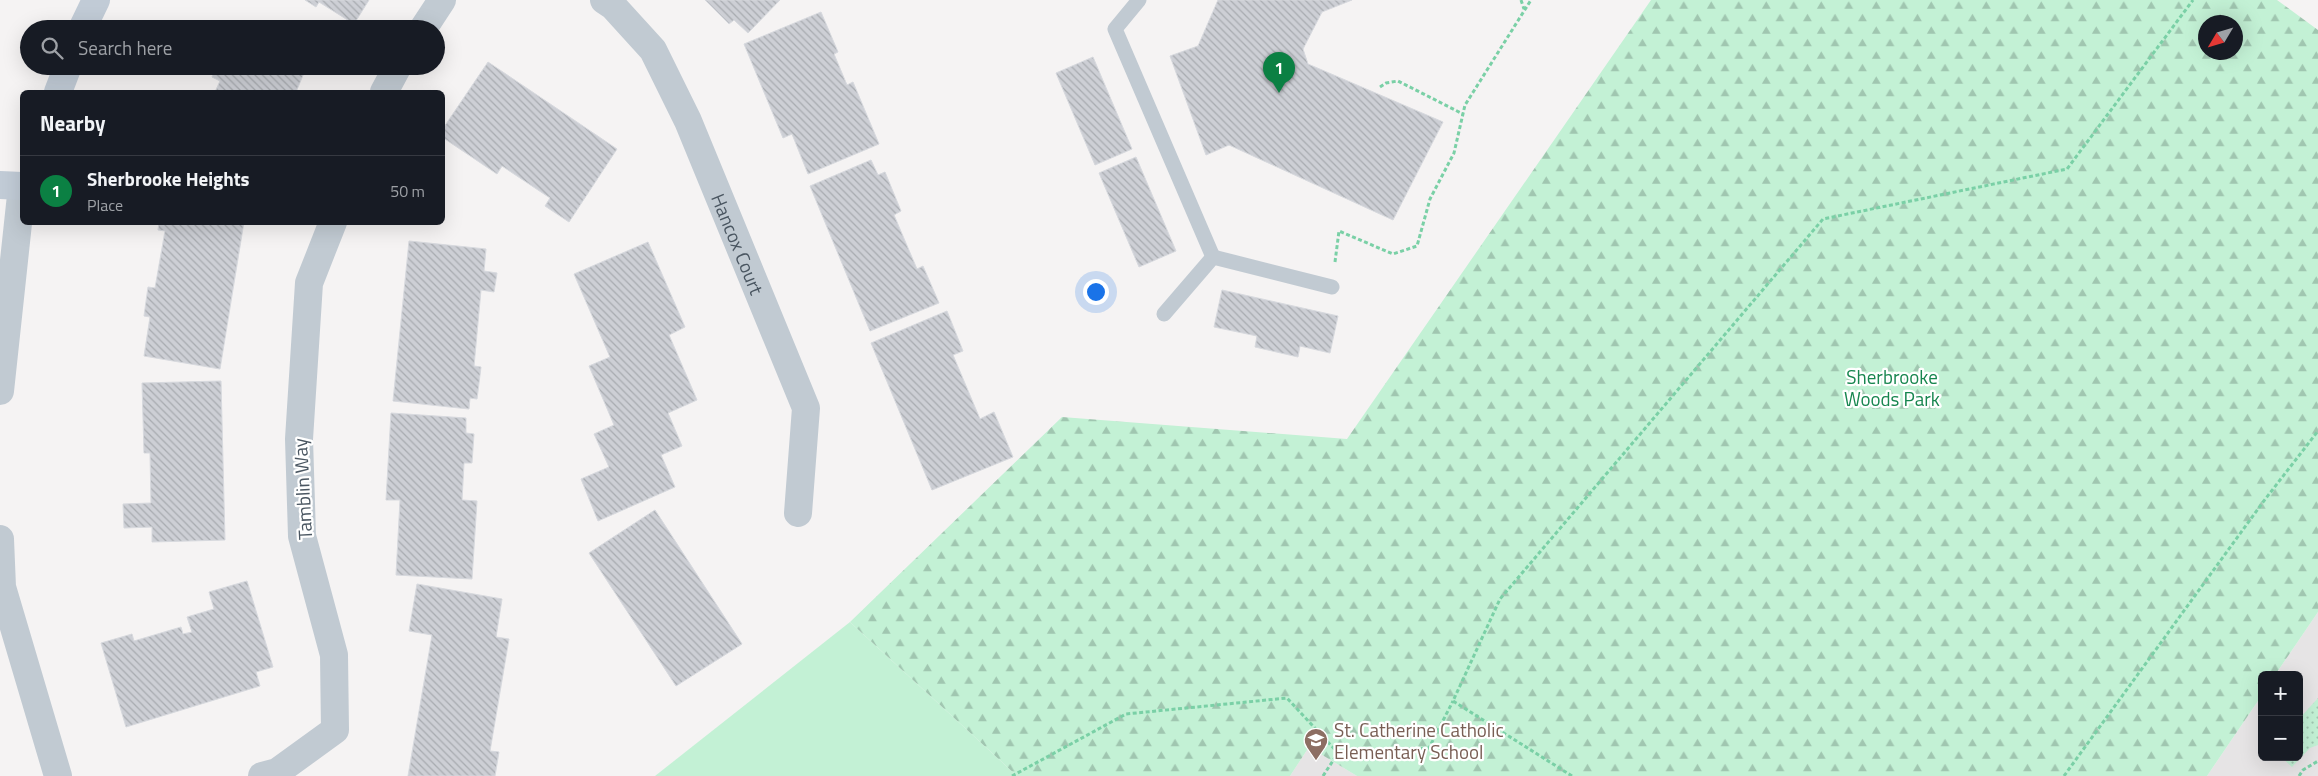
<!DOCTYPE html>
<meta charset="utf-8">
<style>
:root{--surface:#171b24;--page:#20242c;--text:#f1f3f6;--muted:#9ea1a6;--line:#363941;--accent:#0b8043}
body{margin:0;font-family:"Titillium Web",sans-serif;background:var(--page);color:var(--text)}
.controls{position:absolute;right:15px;bottom:15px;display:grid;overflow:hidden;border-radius:8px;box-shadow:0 5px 20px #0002}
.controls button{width:45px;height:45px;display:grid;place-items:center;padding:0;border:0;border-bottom:1px solid var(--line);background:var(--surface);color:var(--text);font:25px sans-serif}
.compass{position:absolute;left:2198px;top:15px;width:45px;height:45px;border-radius:50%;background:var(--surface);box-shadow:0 5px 20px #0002;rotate:232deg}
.you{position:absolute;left:1095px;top:291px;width:18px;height:18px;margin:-12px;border:4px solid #fff;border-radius:50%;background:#1a73e8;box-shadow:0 0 0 8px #1a73e833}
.badge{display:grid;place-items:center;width:32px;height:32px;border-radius:50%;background:var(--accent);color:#fff;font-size:16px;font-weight:700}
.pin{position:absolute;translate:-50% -41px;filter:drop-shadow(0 1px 2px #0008)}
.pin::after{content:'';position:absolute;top:26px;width:18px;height:15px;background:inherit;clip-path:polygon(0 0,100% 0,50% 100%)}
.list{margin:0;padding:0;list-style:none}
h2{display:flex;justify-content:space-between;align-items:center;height:65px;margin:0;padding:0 20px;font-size:21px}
h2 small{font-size:16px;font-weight:400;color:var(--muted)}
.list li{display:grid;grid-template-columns:32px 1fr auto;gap:15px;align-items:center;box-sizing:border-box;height:70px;padding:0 20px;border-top:1px solid var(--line)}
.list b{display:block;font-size:19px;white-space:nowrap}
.list p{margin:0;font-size:16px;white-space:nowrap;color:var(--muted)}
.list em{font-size:16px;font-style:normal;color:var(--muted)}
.icon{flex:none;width:28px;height:28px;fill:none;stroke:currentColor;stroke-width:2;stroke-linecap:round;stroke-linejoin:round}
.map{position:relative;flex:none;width:2318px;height:776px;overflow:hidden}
.search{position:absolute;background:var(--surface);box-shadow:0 5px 20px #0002;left:20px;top:20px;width:425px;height:55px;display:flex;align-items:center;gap:12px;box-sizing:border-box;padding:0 18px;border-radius:28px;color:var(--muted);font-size:19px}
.panel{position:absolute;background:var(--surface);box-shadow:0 5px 20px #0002;left:20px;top:90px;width:425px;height:135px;border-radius:8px}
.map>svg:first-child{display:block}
.education{fill:#e6e4e5}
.grass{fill:#c3f1d5}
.forest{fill:url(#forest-firs);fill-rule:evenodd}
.park{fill:url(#park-dots)}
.building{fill:url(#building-back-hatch);stroke:#d7d9de}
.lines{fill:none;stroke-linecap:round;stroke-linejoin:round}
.path{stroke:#7ad0a6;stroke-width:3;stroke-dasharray:4 2.5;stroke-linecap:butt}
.lane{stroke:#c1cad2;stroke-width:15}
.street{stroke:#c1cad2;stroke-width:28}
.secondary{stroke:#c1cbd6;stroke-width:28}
.labels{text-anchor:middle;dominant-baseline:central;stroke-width:4.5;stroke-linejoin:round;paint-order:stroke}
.street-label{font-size:19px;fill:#4a5661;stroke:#fff}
.park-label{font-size:19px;fill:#17864f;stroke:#fff}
.education-label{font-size:19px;fill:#785e54;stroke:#fff;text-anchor:start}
</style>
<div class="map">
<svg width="2318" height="776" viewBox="0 0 2318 776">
<defs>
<pattern id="forest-firs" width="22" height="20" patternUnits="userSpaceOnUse" patternTransform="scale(1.25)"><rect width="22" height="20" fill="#c3f1d5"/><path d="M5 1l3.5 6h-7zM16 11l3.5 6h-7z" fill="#a0c6b0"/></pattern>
<pattern id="park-dots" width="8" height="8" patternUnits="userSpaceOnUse" patternTransform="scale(1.25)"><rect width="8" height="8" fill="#c3f1d5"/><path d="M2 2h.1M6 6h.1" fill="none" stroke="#a0c6b0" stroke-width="1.8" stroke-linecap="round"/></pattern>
<pattern id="building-back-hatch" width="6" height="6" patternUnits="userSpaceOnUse" patternTransform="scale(1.25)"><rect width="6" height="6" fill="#cdcfd5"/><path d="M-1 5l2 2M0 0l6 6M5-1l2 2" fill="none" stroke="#a8abb0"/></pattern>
</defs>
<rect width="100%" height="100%" fill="#f5f3f3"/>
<g class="education">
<path d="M2318,612V776H2207L2262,695V757H2299V675H2275Z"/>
<path d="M1309,747L1357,776H1290Z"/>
</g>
<path class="grass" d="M850,622L1017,776H655Z"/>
<path class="forest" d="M1651,0H2277L2318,30V612L2275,675H2262V695L2207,776H1357L1309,747L1290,776H1017L850,622L1062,417L1347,439ZM2206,22H2236V52H2206Z"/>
<path class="park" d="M2318,698V745L2310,748L2292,767L2281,757H2299V719Z"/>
<g class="building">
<path d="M305,0H369L354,24L319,2L316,7Z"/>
<path d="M705,0H780L748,33L734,20L729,24Z"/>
<path d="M1218,0H1352L1322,12L1303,49L1308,64L1443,122L1393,220L1229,145L1206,155L1170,56L1198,46Z"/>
<path d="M821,12L838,52L834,54L847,85L853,82L879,144L808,174L792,134L783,138L744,44Z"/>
<path d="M1093,57L1132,149L1095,165L1056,73Z"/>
<path d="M488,62L617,149L569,222L545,206L550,198L502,166L497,174L442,137V130Z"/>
<path d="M217,66H301L306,68L296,92H215L220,81L212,77Z"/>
<path d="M1136,157L1176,251L1139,267L1099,173Z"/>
<path d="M871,160L878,175L885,172L901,211L894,215L917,269L923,266L939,303L870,331L810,186Z"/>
<path d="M159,222H244L220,369L144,356L150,317L144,316L148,287L155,288L165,231L158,230Z"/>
<path d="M409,241L486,249L484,271L497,273L494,292L481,290L474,366L481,367L477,399L470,398L469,409L393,401Z"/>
<path d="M648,242L685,327L669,335L697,400L668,413L682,446L661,455L675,487L598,521L581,479L609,467L594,434L614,425L589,366L610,357L574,274Z"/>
<path d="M1222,290L1338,316L1330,353L1300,346L1298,357L1255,347L1257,336L1214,327Z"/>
<path d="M947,311L963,351L953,355L980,419L994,412L1013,457L932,490L871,343Z"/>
<path d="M221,381L225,540L152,542V527L124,528L123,504L151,503L150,453H144L142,383Z"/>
<path d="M391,413L466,418V433L474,434L472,463H464L462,500L477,501L472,579L396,575L400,500H386Z"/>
<path d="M655,510L742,644L676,686L589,553Z"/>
<path d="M247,581L273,667L256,672L260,686L126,727L101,643L132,634L134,641L181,627L183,634L192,632L187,617L214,609L209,592Z"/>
<path d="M417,584L502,599L496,637L509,639L490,751L499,752L495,776H408L432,635L409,631Z"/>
</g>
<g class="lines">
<g class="path">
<path d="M1521,0L1524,9"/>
<path d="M1380,87L1386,83L1398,81L1463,114"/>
<path d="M1335,262L1339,231L1393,254L1417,246L1430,199L1454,153L1465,105L1531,0"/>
<path d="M1012,776L1126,714L1287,698L1338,753"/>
<path d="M1323,776L1338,753L1429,748L1453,701"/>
<path d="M1572,776L1453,701L1500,599L1823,219L2067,169L2193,0"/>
<path d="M2064,776L2263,502L2318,431"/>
<path d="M2299,776L2303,770L2318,761"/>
</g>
<g class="lane">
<path d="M1139,0L1115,29L1213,257"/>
<path d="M1164,314L1213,257L1332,287"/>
</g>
<g class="street">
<path id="s1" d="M604,0L613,6L653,50L688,121L806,408L798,513"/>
<path d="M423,29L442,0"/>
<path d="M384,92L398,66"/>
<path d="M0,391L22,186"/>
<path d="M0,539L2,587L58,776"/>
<path d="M262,776L277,772L335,730L334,655L302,536L299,439L309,283L333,222"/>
</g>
<g class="secondary">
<path d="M82,29L96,0"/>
<path d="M58,92L68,66"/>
<path d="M0,185L22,186"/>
</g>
</g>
<defs>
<g id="school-pin" transform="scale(1.25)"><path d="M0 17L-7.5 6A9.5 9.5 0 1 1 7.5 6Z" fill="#8d6e63" stroke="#fff"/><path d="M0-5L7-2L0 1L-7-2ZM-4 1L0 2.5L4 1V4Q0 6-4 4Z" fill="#fff"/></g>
</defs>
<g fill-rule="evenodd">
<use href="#school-pin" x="1316" y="740"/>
</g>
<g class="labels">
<g class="street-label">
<text stroke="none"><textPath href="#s1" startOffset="282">Hancox Court</textPath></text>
<text transform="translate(302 489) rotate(-93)">Tamblin Way</text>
</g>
<g class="park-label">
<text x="1892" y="376">Sherbrooke<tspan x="1892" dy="22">Woods Park</tspan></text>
</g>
<g class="education-label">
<text x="1334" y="729">St. Catherine Catholic<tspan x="1334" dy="22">Elementary School</tspan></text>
</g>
</g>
</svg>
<div class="controls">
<button>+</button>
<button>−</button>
</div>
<svg class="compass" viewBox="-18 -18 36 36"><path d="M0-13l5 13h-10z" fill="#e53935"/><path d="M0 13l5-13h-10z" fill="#9ea1a6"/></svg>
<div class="you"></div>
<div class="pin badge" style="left:1279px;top:93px">1</div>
<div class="search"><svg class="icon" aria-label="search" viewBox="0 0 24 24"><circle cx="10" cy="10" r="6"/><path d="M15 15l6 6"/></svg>Search here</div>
<section class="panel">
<h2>Nearby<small></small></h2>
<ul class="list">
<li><span class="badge">1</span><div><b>Sherbrooke Heights</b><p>Place</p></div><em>50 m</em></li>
</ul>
</section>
</div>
